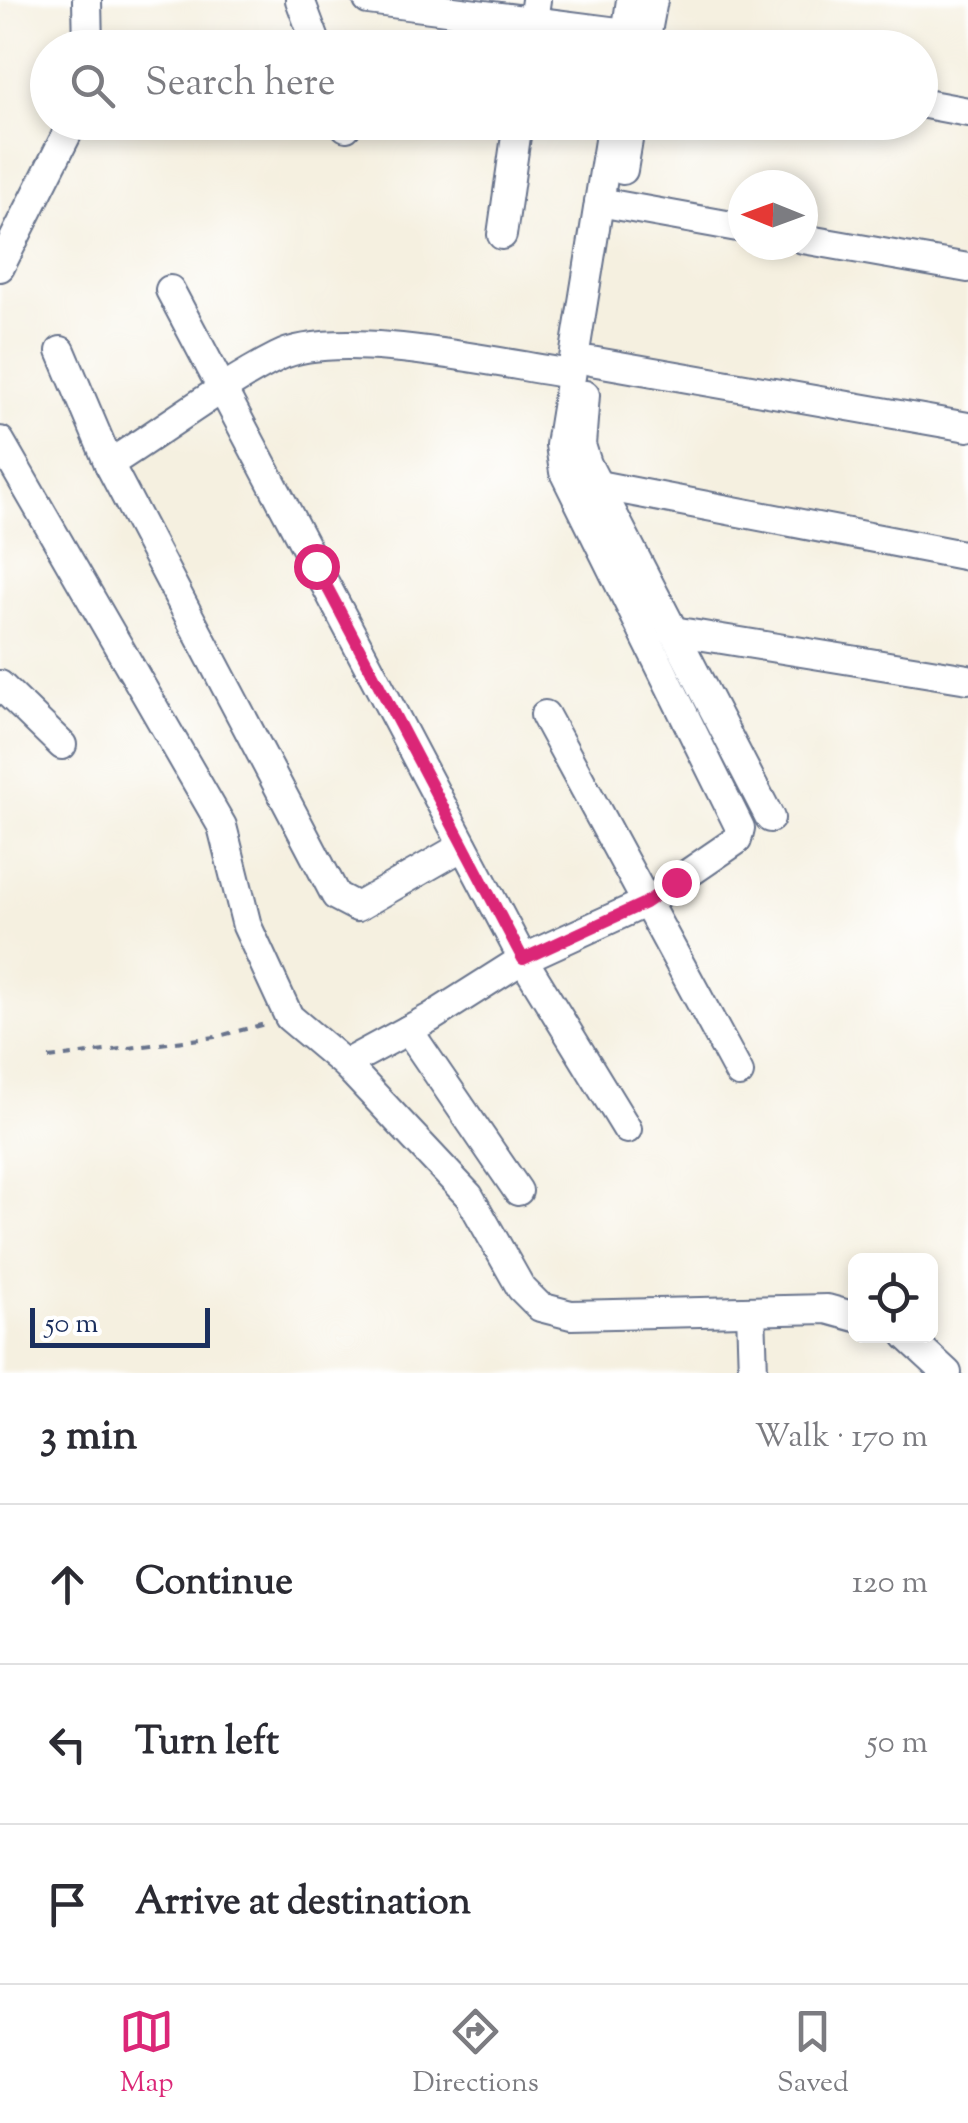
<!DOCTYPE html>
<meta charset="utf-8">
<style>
:root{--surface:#fff;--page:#f7f7f7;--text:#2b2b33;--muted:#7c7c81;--line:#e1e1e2;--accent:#db2777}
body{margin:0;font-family:"Sorts Mill Goudy",serif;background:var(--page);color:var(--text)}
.controls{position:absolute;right:30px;bottom:30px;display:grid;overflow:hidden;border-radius:15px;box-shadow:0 5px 15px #0003}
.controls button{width:90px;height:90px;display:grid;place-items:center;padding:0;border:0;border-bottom:2px solid var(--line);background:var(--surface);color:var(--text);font:50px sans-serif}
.compass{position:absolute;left:728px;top:170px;width:90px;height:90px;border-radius:50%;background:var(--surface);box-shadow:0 5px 15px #0003;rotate:271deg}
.scale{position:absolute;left:30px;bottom:25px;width:180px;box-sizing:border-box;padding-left:10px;border:5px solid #1b2f5e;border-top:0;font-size:28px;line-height:35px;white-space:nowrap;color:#1b2f5e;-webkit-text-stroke:8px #fff;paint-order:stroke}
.stop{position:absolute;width:30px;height:30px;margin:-22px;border:8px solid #db2777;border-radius:50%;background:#fff}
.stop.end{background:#db2777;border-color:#fff;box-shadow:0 2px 10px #0008}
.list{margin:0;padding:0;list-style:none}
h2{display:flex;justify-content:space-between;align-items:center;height:130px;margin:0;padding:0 40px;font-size:42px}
h2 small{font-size:32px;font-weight:400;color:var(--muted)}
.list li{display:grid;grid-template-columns:65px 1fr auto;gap:30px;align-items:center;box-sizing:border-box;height:160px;padding:0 40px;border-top:2px solid var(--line)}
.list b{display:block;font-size:38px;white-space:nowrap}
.list em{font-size:32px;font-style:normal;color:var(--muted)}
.icon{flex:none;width:55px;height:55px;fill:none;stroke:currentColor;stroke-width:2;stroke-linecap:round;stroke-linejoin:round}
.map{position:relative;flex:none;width:968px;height:1373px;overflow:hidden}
.search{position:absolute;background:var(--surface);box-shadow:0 5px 15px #0003;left:30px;right:30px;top:30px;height:110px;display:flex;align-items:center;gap:25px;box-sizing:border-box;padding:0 35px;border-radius:55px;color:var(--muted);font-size:38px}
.sheet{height:610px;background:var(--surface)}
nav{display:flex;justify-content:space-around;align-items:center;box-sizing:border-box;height:140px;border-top:2px solid var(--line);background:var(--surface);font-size:28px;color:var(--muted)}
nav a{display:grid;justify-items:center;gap:5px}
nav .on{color:var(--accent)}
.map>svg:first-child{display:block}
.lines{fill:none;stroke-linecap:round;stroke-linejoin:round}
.minor-casing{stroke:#67738c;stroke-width:32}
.path{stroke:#67738c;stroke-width:4;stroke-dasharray:8 8;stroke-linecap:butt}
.minor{stroke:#fff;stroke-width:28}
.route{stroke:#db2777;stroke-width:12}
</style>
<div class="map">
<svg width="968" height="1373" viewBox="0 0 968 1373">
<rect width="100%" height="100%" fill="#fff"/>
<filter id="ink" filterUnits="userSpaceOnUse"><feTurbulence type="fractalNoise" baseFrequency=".01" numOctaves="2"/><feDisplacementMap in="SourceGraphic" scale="20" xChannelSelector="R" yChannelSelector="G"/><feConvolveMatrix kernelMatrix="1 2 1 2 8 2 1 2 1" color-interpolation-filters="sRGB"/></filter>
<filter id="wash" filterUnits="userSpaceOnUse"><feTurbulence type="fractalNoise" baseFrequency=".0048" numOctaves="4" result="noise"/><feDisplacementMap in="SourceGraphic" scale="40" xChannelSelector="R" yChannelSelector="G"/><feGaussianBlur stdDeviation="2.25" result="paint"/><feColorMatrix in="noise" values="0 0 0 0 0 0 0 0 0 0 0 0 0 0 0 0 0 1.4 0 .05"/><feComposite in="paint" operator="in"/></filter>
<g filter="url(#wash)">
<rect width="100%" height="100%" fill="#f5f0e0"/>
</g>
<g filter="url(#ink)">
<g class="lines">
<g class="minor-casing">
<g id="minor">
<path d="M87,0L88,48"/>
<path d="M300,0L318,48"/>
<path d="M368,0L626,33"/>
<path d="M529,48L536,0"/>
<path d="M624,48L631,0"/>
<path d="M644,48L653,0"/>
<path d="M920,103L968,112"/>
<path d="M345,122L346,127"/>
<path d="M623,170L631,122"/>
<path d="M599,202L743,228"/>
<path d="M502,235L518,122"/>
<path d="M803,239L968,268"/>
<path d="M0,267L73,122"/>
<path d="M170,290L523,959L627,1129"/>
<path d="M61,351L109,464L336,896L357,907L463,846"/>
<path d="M591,361L968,427"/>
<path d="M585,395L581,445L587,464L770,818"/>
<path d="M0,441L222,826L247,926L289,1017L345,1064L469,1196L521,1288L540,1307L571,1315L827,1309L856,1317"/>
<path d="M109,464C162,431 223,384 277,357C337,326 502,364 571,374"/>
<path d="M598,485L968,556"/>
<path d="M673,631L968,679"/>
<path d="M0,685L62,745"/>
<path d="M545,715L739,1073"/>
<path d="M408,1030L518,1191"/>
<path d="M345,1064L430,1018L523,959L645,903L737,840L740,828L564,472L560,445L612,122"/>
<path d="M751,1311L753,1373"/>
<path d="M907,1336L947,1373"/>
</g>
</g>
<path class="path" d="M49,1058L215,1037L265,1024"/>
<use href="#minor" class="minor"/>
</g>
</g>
<g class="lines" filter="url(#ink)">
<path class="route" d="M316,566L523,959L645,903L676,882"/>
</g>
</svg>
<div class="controls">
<button><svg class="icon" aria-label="locate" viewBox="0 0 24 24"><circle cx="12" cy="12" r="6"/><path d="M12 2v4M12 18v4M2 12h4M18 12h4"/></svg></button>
</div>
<svg class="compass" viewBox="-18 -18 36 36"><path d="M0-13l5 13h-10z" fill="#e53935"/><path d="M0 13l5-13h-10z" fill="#7c7c81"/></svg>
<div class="scale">50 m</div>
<div class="stop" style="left:316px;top:566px"></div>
<div class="stop end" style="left:676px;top:882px"></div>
<div class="search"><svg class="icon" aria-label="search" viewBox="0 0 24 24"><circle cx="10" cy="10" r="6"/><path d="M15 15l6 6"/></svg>Search here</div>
</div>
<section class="sheet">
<h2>3 min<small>Walk · 170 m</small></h2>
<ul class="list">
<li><svg class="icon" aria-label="ahead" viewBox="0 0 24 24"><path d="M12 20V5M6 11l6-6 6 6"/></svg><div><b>Continue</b></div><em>120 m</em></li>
<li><svg class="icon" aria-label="left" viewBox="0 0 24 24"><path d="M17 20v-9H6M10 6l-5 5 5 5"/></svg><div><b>Turn left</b></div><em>50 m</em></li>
<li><svg class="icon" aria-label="arrive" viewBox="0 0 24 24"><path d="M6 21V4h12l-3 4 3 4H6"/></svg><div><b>Arrive at destination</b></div></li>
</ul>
</section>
<nav>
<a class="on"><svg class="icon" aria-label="map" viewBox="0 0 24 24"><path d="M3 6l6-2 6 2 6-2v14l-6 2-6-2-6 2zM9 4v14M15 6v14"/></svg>Map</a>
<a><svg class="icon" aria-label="directions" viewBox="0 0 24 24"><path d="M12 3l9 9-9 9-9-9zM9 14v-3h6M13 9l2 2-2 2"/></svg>Directions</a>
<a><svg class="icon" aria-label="saved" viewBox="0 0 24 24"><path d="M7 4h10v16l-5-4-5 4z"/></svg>Saved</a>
</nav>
